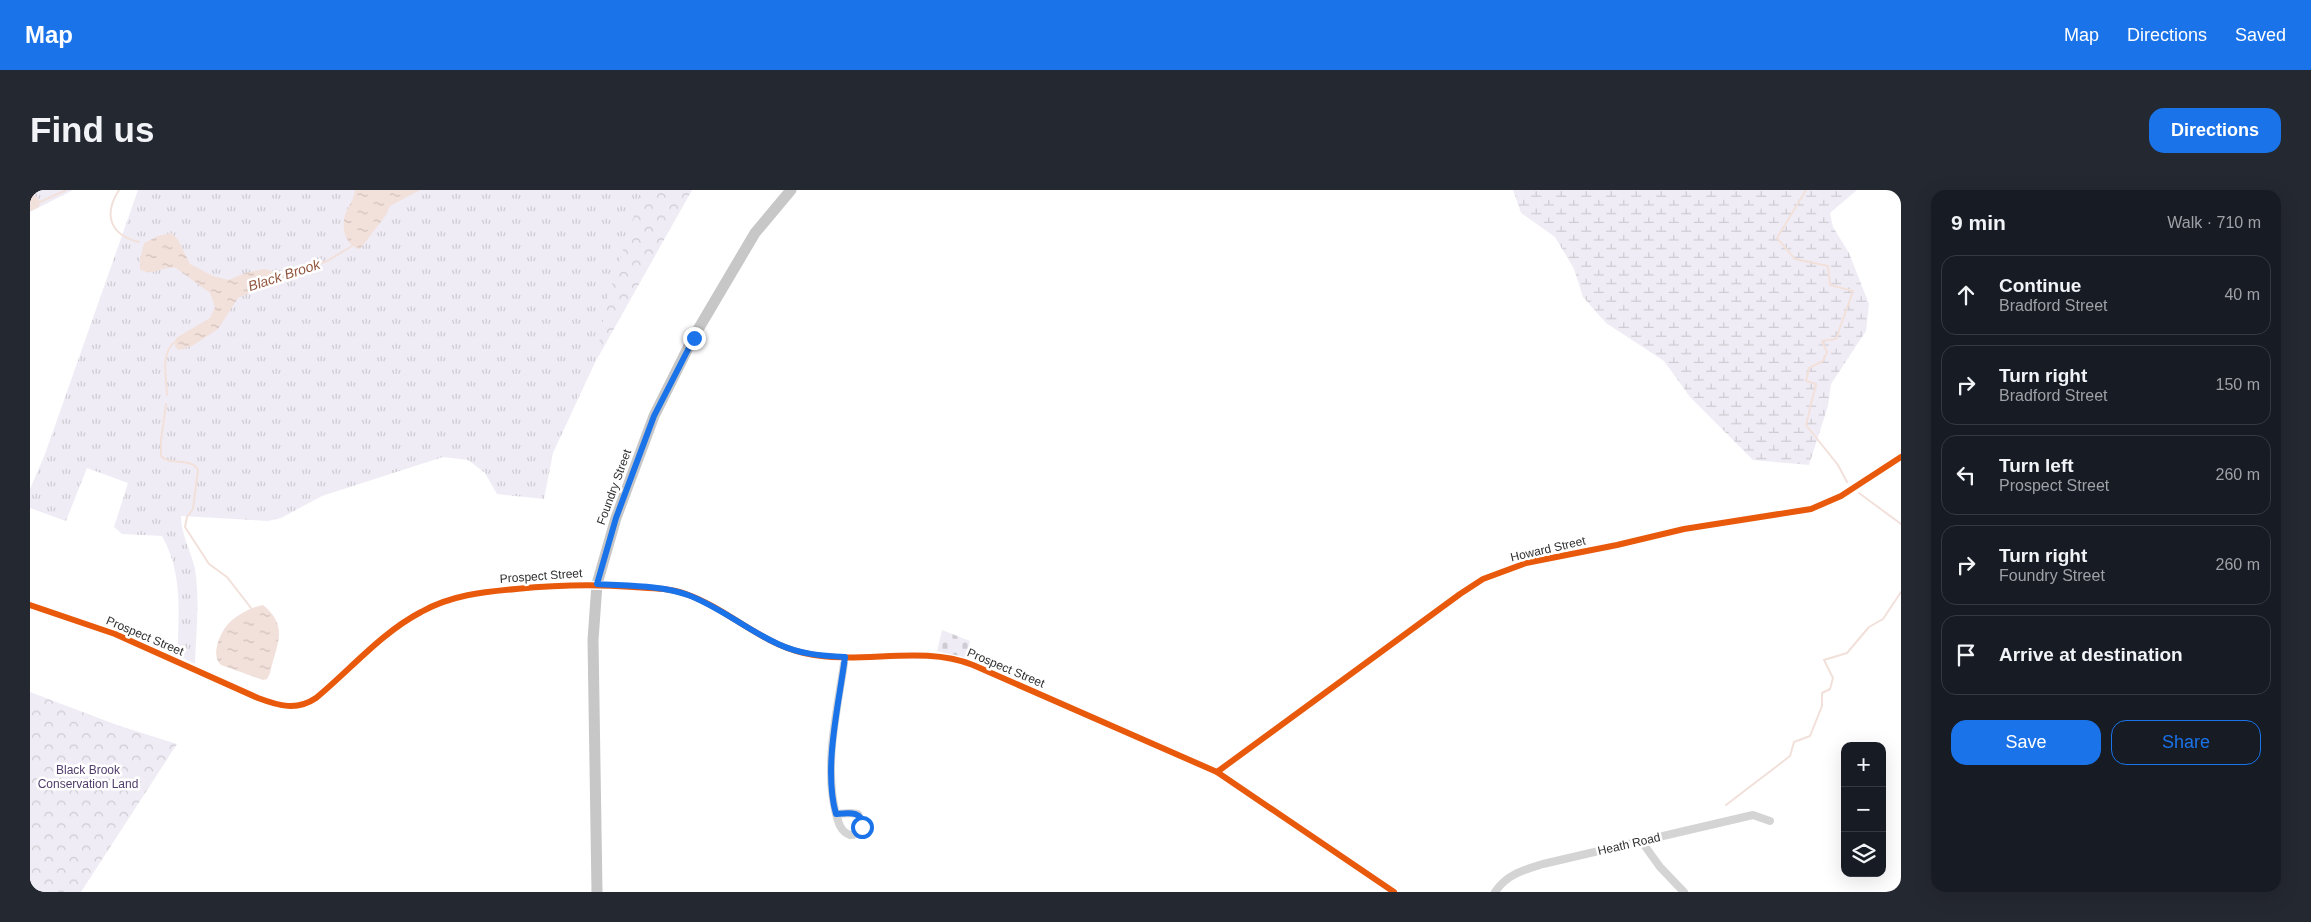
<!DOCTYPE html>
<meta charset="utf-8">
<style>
:root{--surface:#171b24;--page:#242831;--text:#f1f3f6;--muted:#9ea1a6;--line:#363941;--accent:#1a73e8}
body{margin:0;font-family:Helvetica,sans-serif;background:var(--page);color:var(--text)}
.controls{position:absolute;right:15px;bottom:15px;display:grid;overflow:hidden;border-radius:10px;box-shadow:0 5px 20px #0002}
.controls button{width:45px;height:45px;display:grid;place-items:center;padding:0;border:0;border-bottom:1px solid var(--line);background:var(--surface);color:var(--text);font:25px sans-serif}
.stop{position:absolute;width:15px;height:15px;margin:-11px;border:4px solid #1a73e8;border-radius:50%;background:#fff}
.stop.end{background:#1a73e8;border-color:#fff;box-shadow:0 1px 5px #0008}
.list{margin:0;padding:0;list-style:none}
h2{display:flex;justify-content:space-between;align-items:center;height:65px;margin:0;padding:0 20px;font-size:21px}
h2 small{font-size:16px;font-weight:400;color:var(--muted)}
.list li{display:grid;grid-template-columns:32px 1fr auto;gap:15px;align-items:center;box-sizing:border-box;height:80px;margin:0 10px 10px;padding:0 10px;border:1px solid var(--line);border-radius:15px}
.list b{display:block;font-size:19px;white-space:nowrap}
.list p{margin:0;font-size:16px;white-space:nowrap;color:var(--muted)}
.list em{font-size:16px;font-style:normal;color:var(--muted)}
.actions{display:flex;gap:10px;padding:15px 20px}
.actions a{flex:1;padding:11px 0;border:1px solid var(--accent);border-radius:15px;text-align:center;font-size:18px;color:var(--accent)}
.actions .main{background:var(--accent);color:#fff}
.icon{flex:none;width:28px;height:28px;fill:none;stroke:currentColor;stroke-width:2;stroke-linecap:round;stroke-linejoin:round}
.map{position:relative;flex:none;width:1871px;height:702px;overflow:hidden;border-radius:15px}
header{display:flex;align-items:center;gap:30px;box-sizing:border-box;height:70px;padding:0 25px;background:var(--accent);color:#fff}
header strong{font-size:24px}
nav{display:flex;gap:28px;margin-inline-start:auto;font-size:18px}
.intro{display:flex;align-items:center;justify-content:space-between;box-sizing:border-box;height:120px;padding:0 30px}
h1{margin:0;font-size:35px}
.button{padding:12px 22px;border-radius:15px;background:var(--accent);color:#fff;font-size:18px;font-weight:700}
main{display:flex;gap:30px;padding:0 30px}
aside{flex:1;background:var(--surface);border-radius:15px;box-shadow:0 5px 20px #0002}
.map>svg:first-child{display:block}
.grass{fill:url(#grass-tufts)}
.forest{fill:url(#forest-crowns)}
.wetland{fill:url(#wetland-marsh)}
.cemetery{fill:url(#cemetery-stones)}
.water{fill:url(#water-ripples)}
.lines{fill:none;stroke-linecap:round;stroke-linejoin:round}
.stream{stroke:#f2e0da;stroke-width:2}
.street{stroke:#d4d4d4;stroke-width:8}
.primary{stroke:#c7c7c7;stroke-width:11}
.cycleway-casing{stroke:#fff;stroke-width:9}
.cycleway{stroke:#e8590c;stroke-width:6}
.route{stroke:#1a73e8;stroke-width:6}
.labels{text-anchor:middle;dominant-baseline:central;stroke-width:5;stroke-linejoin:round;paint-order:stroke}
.street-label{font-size:12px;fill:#2f2f2f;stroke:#fff}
.park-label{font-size:12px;fill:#503d6b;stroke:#fff}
.water-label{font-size:14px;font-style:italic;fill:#91553e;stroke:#fff}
</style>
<header>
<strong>Map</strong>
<nav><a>Map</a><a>Directions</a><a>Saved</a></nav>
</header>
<div class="intro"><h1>Find us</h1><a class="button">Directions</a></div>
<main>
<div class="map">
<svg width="1871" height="702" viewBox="0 0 1871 702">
<defs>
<pattern id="grass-tufts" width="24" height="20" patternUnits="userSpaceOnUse" patternTransform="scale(1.25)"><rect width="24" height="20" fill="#f0ecf5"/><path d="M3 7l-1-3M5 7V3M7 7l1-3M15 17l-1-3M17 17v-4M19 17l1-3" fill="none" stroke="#cecbd2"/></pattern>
<pattern id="forest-crowns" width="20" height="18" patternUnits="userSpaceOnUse" patternTransform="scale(1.25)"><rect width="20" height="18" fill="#f0ecf5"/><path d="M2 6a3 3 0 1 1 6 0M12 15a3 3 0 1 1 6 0" fill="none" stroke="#cecbd2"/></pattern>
<pattern id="wetland-marsh" width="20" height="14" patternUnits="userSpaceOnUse" patternTransform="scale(1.25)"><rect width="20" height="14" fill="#f0ecf5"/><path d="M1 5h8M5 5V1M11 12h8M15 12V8" fill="none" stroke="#cecbd2"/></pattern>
<pattern id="cemetery-stones" width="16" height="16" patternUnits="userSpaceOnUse" patternTransform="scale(1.25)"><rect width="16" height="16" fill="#f0ecf5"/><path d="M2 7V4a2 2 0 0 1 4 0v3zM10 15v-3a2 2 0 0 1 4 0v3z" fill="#cecbd2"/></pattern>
<pattern id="water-ripples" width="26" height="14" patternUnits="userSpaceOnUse" patternTransform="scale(1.25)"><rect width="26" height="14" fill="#f2e0da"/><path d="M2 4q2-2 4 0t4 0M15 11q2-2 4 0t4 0" fill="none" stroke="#d0c0bb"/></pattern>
</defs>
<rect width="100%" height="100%" fill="#fff"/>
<g class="grass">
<path d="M0,0H43L0,22Z"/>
<path d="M108,0H662L574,153L523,263L514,309L467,304L455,283L438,270L413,267L292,306L251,328L238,331L151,326C151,345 161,361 165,379C170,410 166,443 165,474L147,465C149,425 153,383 132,346L92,344L84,337L98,293L57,278L36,331L0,318V299L15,264Z"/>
</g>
<g class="forest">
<path d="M612,0H662L567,169L574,120Z"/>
<path d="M0,502L87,535L147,554L51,702H0Z"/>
</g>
<path class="wetland" d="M1483,0H1827L1800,23L1803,37L1819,63L1839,114L1836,141L1801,194L1798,216L1779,275L1723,270L1660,207L1634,171L1576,133L1553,107L1544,79L1525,47L1491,23Z"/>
<path class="cemetery" d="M912,440L940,451L936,469L907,461Z"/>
<g class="water">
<path d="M325,0H390L360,16L356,25L330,59C318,57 312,42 314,30C315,19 324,12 325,0Z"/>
<path d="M0,4L7,7L10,12L9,17L0,21Z"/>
<path d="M142,43L148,50L160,74L183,86L199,90L215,83L234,79L253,84L255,88L208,108L188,139L162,156L149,160L145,157L146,148L180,128L185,117L180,103L146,78C134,75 121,88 110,79V69L114,53L128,46Z"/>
<path d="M233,415C260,437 246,455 240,483L237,489L233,490L191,475C180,466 190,442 199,433C207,425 221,417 233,415Z"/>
</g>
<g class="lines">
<g class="stream">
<path d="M89,0C73,25 80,45 109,52"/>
<path d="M1776,0L1747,48L1765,69L1798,76L1800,95L1823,101L1806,149L1792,151L1797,162L1793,171L1779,178L1776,191L1786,194L1776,235L1808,275L1817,292"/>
<path d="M10,12L36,0"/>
<path d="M254,87L297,71L322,56"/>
<path d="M137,205C137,189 129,163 146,151"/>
<path d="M136,214L131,250V266C140,276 162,267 168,280L163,319L157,327L155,337L179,374L197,387L221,418"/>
<path d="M1829,303L1871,334"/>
<path d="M1696,615L1760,566L1764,552L1780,546L1792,516V503L1800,499L1803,488L1794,470L1817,463L1839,437L1853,429L1871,402"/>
</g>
<g class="street">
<path d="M0,415L85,444L228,508C249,516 267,521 286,508C321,479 351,443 391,422C421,405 453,402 486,399C527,395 563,394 603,397C621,398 639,398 656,404C698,419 730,453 774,463C829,476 890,454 943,475L1187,582L1364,702"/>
<path d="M1187,582L1430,404L1453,389L1496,373L1587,355L1654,339L1781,319L1811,306L1871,267"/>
<path d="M806,624L821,623L828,624L832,632C832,640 828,645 820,645C809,641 808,630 805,620C794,571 808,517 815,467"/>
<path d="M1612,652L1630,677L1654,702"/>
<path d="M1465,702C1477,684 1494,680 1513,674L1723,625L1740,631"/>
</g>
<path class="primary" d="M567,702L563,450L567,394L586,328L624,226L663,148L725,43L761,0"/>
<g class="cycleway-casing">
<g id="cycleway">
<path d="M0,415L85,444L228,508C249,516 267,521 286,508C321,479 351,443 391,422C421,405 453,402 486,399C527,395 563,394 603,397C621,398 639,398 656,404C698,419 730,453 774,463C829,476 890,454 943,475L1187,582L1364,702"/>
<path d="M1187,582L1430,404L1453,389L1496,373L1587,355L1654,339L1781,319L1811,306L1871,267"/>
</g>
</g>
<use href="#cycleway" class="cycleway"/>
</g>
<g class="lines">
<path class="route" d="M664,148L624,226L586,328L567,394C597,396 630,395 658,405C690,417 717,440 748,454C769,464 792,466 815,467C809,514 793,578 806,624C818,623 834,620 832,637"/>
</g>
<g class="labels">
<g class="street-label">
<text transform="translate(584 297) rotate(-70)">Foundry Street</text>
<text transform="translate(1518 359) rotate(-13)">Howard Street</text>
<text transform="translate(511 386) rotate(-4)">Prospect Street</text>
<text transform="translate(115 446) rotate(23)">Prospect Street</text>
<text transform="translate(976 478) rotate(23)">Prospect Street</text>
<text transform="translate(1599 654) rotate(-13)">Heath Road</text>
</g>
<g class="park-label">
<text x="58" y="580">Black Brook<tspan x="58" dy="14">Conservation Land</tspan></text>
</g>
<g class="water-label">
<text transform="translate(254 85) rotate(-18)">Black Brook</text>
</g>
</g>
</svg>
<div class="controls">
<button>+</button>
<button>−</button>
<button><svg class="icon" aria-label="layers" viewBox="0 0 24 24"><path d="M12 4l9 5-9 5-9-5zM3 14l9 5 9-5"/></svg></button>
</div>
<div class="stop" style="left:832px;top:637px"></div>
<div class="stop end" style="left:664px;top:148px"></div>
</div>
<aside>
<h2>9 min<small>Walk · 710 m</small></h2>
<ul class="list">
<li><svg class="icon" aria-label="ahead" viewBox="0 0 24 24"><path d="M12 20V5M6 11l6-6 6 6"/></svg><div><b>Continue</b><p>Bradford Street</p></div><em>40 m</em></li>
<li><svg class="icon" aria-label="right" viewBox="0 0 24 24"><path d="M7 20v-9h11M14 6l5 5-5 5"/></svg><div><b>Turn right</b><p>Bradford Street</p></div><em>150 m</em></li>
<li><svg class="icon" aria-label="left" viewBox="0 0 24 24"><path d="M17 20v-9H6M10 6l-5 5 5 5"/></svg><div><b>Turn left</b><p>Prospect Street</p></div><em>260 m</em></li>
<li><svg class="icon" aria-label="right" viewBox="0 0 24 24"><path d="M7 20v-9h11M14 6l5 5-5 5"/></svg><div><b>Turn right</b><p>Foundry Street</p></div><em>260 m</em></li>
<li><svg class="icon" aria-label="arrive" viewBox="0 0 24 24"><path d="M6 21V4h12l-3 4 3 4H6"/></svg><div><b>Arrive at destination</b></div></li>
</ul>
<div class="actions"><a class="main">Save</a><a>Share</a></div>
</aside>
</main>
